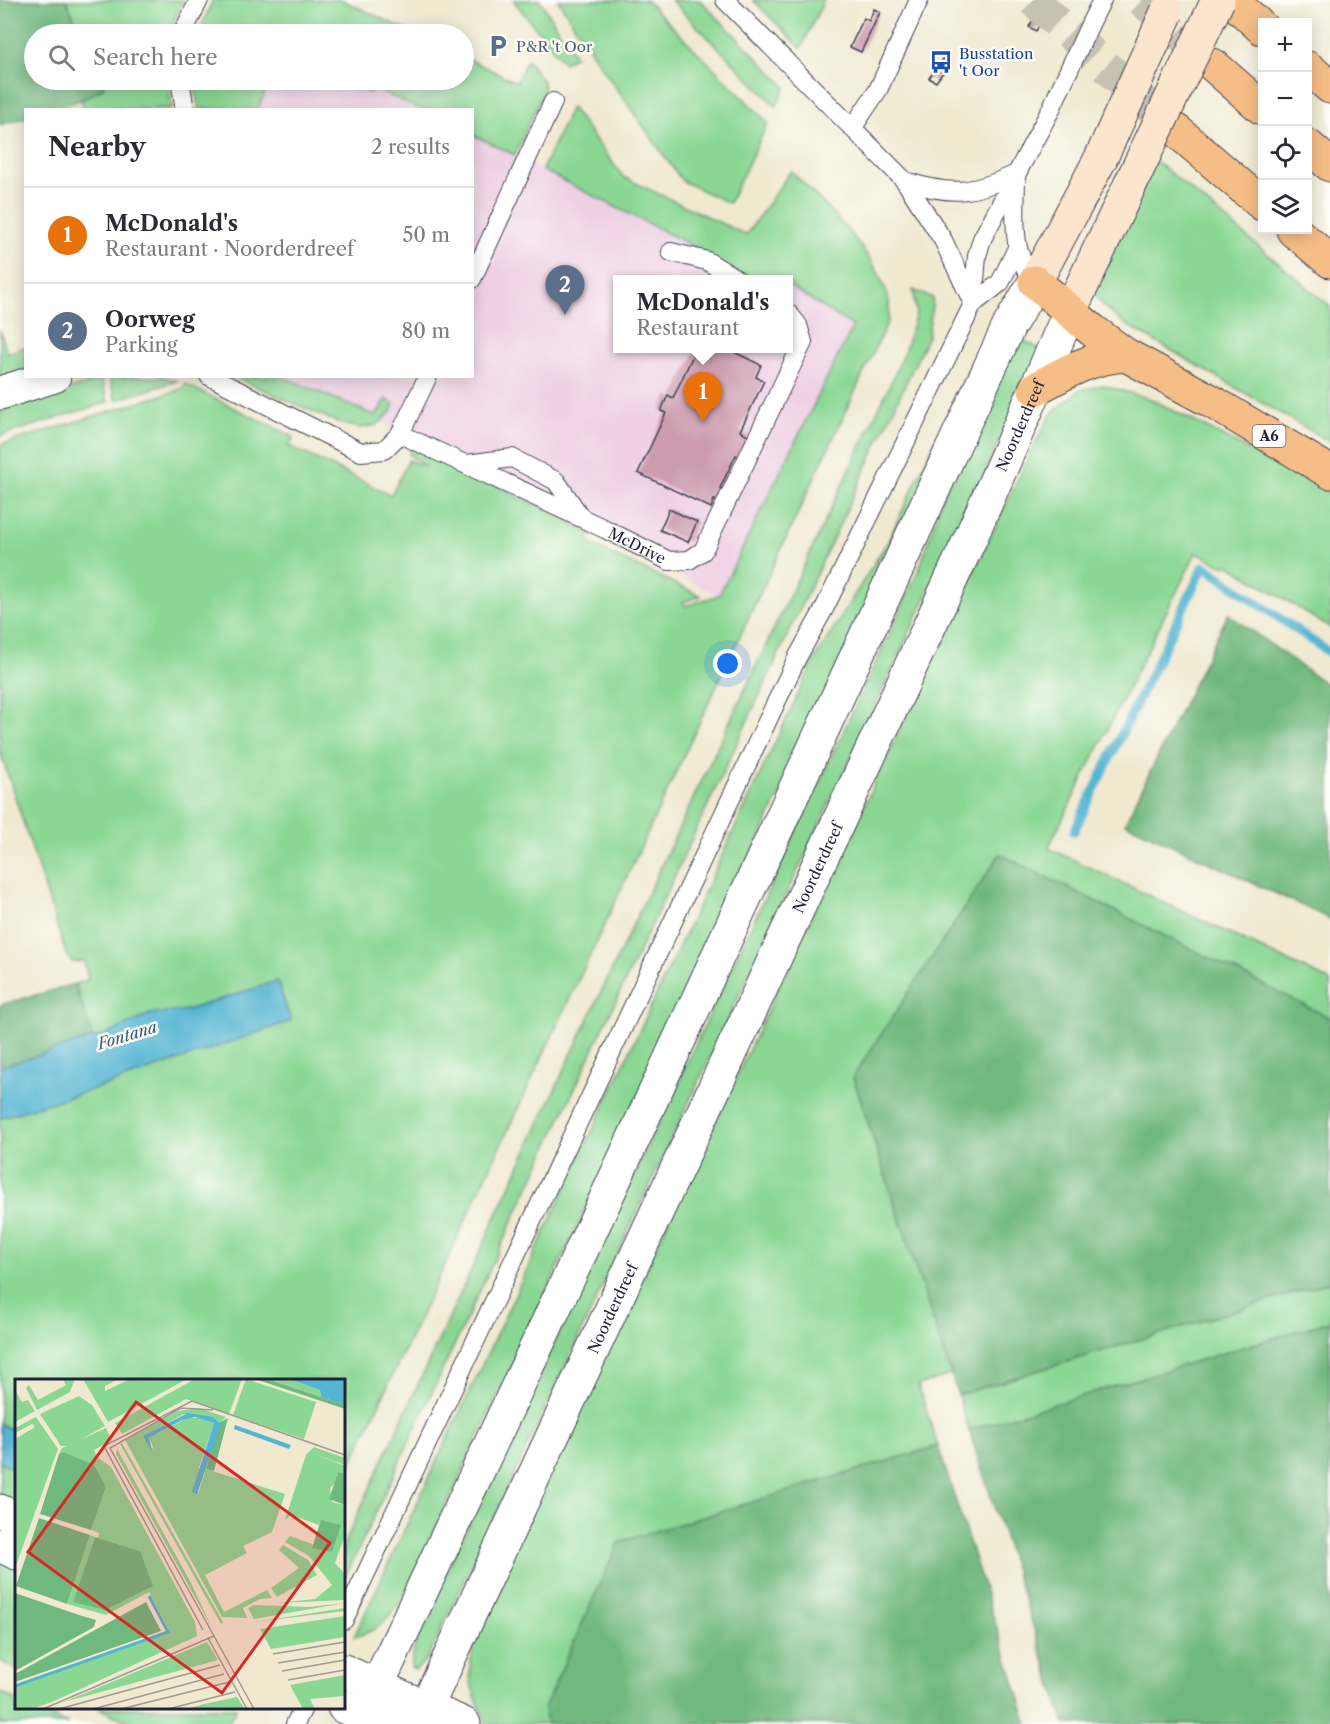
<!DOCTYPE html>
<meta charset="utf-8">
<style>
:root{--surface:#fff;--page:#f7f7f7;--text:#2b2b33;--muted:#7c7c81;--line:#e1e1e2;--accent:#1f6fb2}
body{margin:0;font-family:"Libre Caslon Text",serif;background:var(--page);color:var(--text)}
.controls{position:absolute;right:18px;top:18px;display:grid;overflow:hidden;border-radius:0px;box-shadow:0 3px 15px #0003}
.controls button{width:54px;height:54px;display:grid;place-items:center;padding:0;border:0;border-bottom:2px solid var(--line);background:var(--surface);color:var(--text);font:30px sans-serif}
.you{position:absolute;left:728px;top:664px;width:21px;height:21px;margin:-15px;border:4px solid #fff;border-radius:50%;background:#1a73e8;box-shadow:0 0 0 9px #1a73e833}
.badge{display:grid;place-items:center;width:39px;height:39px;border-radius:50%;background:var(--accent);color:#fff;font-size:20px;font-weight:700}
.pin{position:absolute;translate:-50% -50px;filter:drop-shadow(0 2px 3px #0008)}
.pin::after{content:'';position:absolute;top:32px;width:21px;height:18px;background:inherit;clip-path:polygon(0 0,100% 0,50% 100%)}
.popup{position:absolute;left:613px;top:275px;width:180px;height:78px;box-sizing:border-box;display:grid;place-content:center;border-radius:0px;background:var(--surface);filter:drop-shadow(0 2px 4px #0005);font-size:20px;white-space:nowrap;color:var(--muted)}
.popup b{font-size:22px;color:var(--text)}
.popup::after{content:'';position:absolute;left:50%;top:100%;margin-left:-12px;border:12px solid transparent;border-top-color:var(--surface)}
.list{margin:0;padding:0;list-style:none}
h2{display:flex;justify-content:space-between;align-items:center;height:78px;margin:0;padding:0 24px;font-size:26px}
h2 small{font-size:20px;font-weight:400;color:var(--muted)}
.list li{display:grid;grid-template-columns:39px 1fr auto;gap:18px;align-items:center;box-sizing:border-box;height:96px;padding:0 24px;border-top:2px solid var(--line)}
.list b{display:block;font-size:22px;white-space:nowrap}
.list p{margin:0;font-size:20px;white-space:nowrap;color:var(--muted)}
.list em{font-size:20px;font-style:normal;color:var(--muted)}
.icon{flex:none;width:33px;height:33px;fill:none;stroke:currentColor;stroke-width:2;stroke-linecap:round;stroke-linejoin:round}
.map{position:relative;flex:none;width:1330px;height:1724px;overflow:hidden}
.search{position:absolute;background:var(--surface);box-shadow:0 3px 15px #0003;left:24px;top:24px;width:450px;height:66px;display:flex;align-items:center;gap:15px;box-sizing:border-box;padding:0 21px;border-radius:33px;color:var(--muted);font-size:22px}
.panel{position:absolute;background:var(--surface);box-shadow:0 3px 15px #0003;left:24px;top:108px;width:450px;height:270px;border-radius:0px}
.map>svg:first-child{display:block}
.built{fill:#efd0e5}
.green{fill:#8ad794;stroke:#567c68;stroke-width:1.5}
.forest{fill:#6fb87e;stroke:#486d5c;stroke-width:1.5}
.water{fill:#54b5d3;stroke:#3b6c87;stroke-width:1.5}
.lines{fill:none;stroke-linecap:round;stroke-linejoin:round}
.stream{stroke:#54b5d3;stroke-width:9}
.building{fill:#cc9bae}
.motorway-tunnel{stroke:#c7c1b2;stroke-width:33;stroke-dasharray:33 16;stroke-linecap:butt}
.service-casing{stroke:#414051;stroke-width:20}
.minor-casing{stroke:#414051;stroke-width:35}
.tertiary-casing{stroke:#414051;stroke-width:35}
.secondary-casing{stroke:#414051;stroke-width:35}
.motorway-casing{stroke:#414051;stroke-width:35}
.service{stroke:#fff;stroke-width:18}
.minor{stroke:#fff;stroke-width:33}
.tertiary{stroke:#fff;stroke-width:33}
.secondary{stroke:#fbe5cf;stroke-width:33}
.motorway{stroke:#f6be87;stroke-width:33}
.service-bridge-casing{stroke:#414051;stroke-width:20;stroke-linecap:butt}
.secondary-bridge-casing{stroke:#414051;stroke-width:35;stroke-linecap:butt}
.service-bridge{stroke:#fff;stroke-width:18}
.secondary-bridge{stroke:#fbe5cf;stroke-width:33}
.labels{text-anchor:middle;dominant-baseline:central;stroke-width:5;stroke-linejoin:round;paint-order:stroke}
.shield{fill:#fdfcf7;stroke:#646373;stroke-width:1.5}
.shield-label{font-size:14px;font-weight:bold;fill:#22223b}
.service-label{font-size:15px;fill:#4e5e75;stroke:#fdfcf7;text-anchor:start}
.transit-label{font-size:15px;fill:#164399;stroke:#fdfcf7;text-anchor:start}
.street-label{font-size:15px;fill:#22223b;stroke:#fdfcf7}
.water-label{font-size:16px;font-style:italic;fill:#365d78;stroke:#fdfcf7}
.inset-river{fill:none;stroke:#54b5d3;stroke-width:3}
.inset-road{fill:none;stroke:#9e9994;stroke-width:1.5}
.view{fill:#d62828;fill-opacity:0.15;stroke:#d62828;stroke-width:3}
.inset-edge{fill:none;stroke:#22223b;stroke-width:3}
</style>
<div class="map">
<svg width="1330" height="1724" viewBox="0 0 1330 1724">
<rect width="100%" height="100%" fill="#fdfcf7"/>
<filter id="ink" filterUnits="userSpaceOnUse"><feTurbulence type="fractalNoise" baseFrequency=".0167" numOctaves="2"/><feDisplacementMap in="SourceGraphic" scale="12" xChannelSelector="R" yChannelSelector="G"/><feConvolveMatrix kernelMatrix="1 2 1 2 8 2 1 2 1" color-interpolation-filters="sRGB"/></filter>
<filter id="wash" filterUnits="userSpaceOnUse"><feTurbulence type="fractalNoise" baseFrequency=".008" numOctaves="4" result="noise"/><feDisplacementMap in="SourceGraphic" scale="24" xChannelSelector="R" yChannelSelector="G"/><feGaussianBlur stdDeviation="1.35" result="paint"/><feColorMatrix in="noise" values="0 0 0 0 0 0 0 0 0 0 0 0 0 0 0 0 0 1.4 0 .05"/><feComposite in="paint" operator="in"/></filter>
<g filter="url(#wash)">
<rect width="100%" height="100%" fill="#f0e9d0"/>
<g class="built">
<path d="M276,80H329L369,93L376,89L419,109L257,110L267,88Z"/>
<path d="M473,135L685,242L748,279L618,280V348H789V286L853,326L718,595L413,445L376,417L283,377L472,376Z"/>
</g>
<g class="green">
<path d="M66,0H183L175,18L171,34H81Z"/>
<path d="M213,0H342L415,34H198Z"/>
<path d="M513,0H540L575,56L564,63Z"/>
<path d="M558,0H646L768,123L729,203L682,181L602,68Z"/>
<path d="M671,0H700L786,87L776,106Z"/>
<path d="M753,0H824L801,48Z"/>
<path d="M464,57L516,82L527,60L543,81L544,91L515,155L473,135L472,110L419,109L376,89L369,93L329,80H464Z"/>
<path d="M101,80H168L172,109H84L81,101L104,87Z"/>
<path d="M193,80H276L267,88L257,110L199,109Z"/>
<path d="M571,107L623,177L746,235L791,171C823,204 880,255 889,302C890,308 888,315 888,321L344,1479V1380H16V1432L0,1424V1118L110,1084L291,1020L277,981L188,1010L150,1014L114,1032L93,1039L75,984L88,980L84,961L73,962L67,956L0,751V445L182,389L185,384L294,437L289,446L391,495L409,460L427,468L409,454L413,445L594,533L588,538L592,545L701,596L683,602L685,606L719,595L853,326L789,286V280L778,279L774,277L773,279H749L685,242L542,170Z"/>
<path d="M1156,161L1330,306V442L1127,325C1111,314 1098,304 1091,286Z"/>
<path d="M913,290L933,298L928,336L344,1580V1544L565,1068L895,374L907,344L916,313Z"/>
<path d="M990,325L998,329L401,1602C386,1621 378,1631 354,1637L814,660L888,541Z"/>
<path d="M0,330L7,353L26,347L25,374L0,382Z"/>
<path d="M1014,335L1042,350L434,1645L426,1660L416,1670L411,1668L416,1638L419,1630L904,603L921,564L952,468Z"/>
<path d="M109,377H164L177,381L116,400Z"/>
<path d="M234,377H283L376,416L386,399L394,404L390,413L377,425L360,428L339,423Z"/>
<path d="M101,379L108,402L0,436V411Z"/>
<path d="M1102,385L1151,399L1296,474L1330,494V628L1228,564L1225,566L1196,553L1048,848L1326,979L1330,982V1018L1000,855L853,1077L951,1375L918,1385L938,1446L619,1542L544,1708L547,1724H484L486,1721C479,1705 470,1689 470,1672C470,1641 492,1598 504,1570L1031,451L1052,413L1080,390Z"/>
<path d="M1330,1282V1321L969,1430L958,1395Z"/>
<path d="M0,1462L16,1470V1510L0,1502Z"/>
<path d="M0,1556L16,1564V1669L0,1661Z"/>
<path d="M0,1692L16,1700V1708H33L68,1724H0Z"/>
<path d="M98,1708H236L228,1724H133Z"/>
</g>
<g class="forest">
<path d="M0,0H66L81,34H34V80H101L104,87C76,104 58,110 26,110L25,118L0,125Z"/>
<path d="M1228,614L1330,687V919L1125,823Z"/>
<path d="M1000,854L1330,1018V1282L958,1395L853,1077Z"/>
<path d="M75,984L93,1039L0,1067V1005Z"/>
<path d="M1330,1321V1724H1065L969,1430Z"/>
<path d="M938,1446L1028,1724H547L544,1708L619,1542Z"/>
</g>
<g class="water">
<path d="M277,981L291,1021L110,1084L0,1118V1067L110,1033L150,1014L188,1010Z"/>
<path d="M0,1424L16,1432V1470L0,1462Z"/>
</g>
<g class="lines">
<path class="stream" d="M1074,831L1204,566L1330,653"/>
</g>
<g id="blocks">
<g class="building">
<path d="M1044,0H1053L1036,31L1029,27Z"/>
<path d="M874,9L880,12L861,52L850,47L864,18L869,21Z"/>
<path d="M943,59L949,64L936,82L929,78Z"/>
<path d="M707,348H726L761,365L756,377L764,381L740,431L750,436L740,457L736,455L720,488L724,490L719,502L714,500L711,508L638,473L666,413L661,411L668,395L673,398L696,349L705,353Z"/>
<path d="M669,509L697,522L688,542L660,530Z"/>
</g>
</g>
</g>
<g filter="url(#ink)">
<use href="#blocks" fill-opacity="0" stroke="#414051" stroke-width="1.5"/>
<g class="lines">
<g class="motorway-tunnel">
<path d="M1033,0L1177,131"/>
<path d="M1142,0L1213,65"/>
</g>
<g class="service-casing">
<g id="service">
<path d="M725,0L905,181L943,240L971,299"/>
<path d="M1091,22L1102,0"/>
<path d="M182,34L199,0"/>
<path d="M180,80L185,110"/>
<path d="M853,127L878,90L919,0"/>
<path d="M1016,176C1016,212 1009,253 1035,282"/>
<path d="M905,181C951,196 972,194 1016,174"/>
<path d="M671,252L707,261L738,280"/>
<path d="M472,279L553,102"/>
<path d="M973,304L1000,283L1017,248"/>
<path d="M209,376L361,452L384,450L400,434L428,376"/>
<path id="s1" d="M400,434L605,529L669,561L689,560L703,551L803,342L798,325L789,314"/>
<path d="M467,464L512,458L556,481L580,516"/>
<path d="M344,1620L797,658L824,609L973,304L977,256L982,239L1050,111"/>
<path d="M295,1724L303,1708"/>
</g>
</g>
<g class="minor-casing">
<g id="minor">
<path d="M0,393L54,376"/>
<path d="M377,1686L464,1724"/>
</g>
</g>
<g class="tertiary-casing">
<g id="tertiary">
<path d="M0,1511L16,1518"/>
<path d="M0,1545L16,1553"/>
<path d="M344,1671L377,1686L601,1209L1009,326L1035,282"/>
<path d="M344,1707L385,1724"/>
<path id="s2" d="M402,1724L426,1708L970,539L1070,311"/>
</g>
</g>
<g class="secondary-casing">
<g id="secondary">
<path d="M1035,282L1101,158"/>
<path d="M1070,311L1130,185"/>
</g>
</g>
<g class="motorway-casing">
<g id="motorway">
<path d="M1238,6L1262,28"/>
<path d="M1213,65L1262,108"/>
<path d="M1308,68L1330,87"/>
<path d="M1177,131L1262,204"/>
<path d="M1308,146L1330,165"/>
<path d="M1293,230L1330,261"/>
<path d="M1035,282L1092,330L1126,355L1209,400L1330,472"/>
<path d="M1035,389C1066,372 1091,357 1126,355"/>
</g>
</g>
<use href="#service" class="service"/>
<use href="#minor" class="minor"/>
<use href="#tertiary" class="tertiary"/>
<use href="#secondary" class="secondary"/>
<use href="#motorway" class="motorway"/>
<g class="service-bridge-casing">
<path id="service-bridge" d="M1050,111L1091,22"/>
</g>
<g class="secondary-bridge-casing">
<g id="secondary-bridge">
<path d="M1101,158L1167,12"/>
<path d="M1130,185L1218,0"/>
</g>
</g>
<use href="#service-bridge" class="service-bridge"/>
<use href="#secondary-bridge" class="secondary-bridge"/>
</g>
</g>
<defs>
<g id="parking-bare" transform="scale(1.8)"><path d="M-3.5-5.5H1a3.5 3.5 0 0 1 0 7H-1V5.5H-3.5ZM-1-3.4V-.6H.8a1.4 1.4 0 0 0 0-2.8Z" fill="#5c6f8a" stroke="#fdfcf7" stroke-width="2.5" paint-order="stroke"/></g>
<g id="bus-bare" transform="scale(1.8)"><path d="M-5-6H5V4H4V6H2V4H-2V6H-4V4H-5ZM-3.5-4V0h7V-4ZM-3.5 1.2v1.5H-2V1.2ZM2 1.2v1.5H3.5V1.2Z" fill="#1a4fb4" stroke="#fdfcf7" stroke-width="2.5" paint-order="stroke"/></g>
</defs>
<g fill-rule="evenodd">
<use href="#parking-bare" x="498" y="46"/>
<use href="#bus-bare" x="941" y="62"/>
</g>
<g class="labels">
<rect class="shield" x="1252.5" y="425" width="33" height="22" rx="4.5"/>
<g class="shield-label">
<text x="1269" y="436">A6</text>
</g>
<g class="service-label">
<text x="516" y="46">P&amp;R 't Oor</text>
</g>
<g class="transit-label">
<text x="959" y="53">Busstation<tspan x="959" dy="17">'t Oor</tspan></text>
</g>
<g class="street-label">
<text stroke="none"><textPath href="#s2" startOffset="1442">Noorderdreef</textPath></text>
<text stroke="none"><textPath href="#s1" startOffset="262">McDrive</textPath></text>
<text stroke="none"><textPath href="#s2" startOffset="956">Noorderdreef</textPath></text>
<text stroke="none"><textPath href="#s2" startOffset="470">Noorderdreef</textPath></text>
</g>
<g class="water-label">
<text transform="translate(127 1035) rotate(-17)">Fontana</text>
</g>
</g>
<g transform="translate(15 1379)">
<rect width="330" height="330" fill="#f0e9d0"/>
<path d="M48,0H60L55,13L22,31L11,9L14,6L23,21L51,6ZM68,0H104L90,7V12L115,0H172L93,43ZM180,0H227L214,35L171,20L107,55L100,44ZM231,0L301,23L289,60L218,36ZM252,0H274L305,11L306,18ZM0,11L7,23L13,21L20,32L0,43ZM64,17L77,26L90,47L54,67H46L25,35ZM184,29L211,38L205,43L169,35L129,57L135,68L139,70L134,59L172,39H185L199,44L184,88L183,115L191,90L270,115L257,153L228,167L232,174L190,196L209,233L252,211L257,219L245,220L228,229L232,239L207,238L110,61L163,32ZM21,38L43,70L0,189V60L20,48L17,45L0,54V49ZM91,49L97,61L79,71L82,78L96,88L180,243L182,257L37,323L16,330H0V308L155,253L134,213L91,236L52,225L75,156L80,158L58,223L125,172L83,159L84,154L76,151L91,108L48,73L44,75L47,69ZM107,64L208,243L206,245L105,65ZM299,68L330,79V86L300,75L330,87V94L323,95V102L315,109L317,123L330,126V156L320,184L330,195V221L262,224L300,220L317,206L294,177L270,163L275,157L297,165L298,169L306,141L304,146L276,136L270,141L291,76ZM102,70L175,202L197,249L101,75ZM268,166L293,181L302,196L262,218L256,209L284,189L264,171ZM330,224L239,240L233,229L239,226L294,228ZM330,229V232L240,243ZM330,237V258L256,270L245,250ZM192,263L203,281L49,323ZM330,296V317L295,320L300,330H288L275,306ZM222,318L230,330H172L189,325Z" fill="#8ad794"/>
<path d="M240,0H252L330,26V30ZM213,39L199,92L191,90L205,43ZM48,73L79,86L91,108L76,151L25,135L44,75ZM323,94H330V126L314,120ZM24,139L75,156L52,225L1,207ZM306,141L326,146L317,173L297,169ZM80,158L125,172L138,207L90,231L58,223ZM0,214L64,236L81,241L79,248L0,292ZM131,223L146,252L0,303V295Z" fill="#6fb87e"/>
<path d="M274,0H330V26L306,18L305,11ZM173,34L198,38L206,45L182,115L177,113L199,44L180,38L167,41L134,59L137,72L128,57ZM220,46L276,66L274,70L219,50Z" fill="#54b5d3"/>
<path class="inset-river" d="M0,307L153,253L134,217"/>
<path class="inset-road" d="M198,31L166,29L95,69L199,257M188,251L89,67L177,22L330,76M199,257L239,330M193,259L232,330M258,275L330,263M263,284L330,273M267,292L330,281M273,301L330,291M28,330L199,257M44,330L205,286M78,330L209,295M106,330L214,303M153,330L220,313"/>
<path class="view" d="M121,23L315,164L207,314L13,173Z"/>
<rect width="330" height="330" class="inset-edge"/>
</g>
</svg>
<div class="controls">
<button>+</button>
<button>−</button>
<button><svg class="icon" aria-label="locate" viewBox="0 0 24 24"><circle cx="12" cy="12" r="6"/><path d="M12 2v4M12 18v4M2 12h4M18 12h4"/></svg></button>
<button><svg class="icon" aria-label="layers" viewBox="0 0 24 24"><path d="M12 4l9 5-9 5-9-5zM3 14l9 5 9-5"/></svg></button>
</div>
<div class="you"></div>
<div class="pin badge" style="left:703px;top:422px;background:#e8710a">1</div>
<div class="popup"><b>McDonald's</b>Restaurant</div>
<div class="pin badge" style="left:565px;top:315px;background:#5c6f8a">2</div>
<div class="search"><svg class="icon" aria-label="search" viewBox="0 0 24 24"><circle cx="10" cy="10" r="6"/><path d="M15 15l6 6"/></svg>Search here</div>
<section class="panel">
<h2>Nearby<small>2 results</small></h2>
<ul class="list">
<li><span class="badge" style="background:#e8710a">1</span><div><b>McDonald's</b><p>Restaurant · Noorderdreef</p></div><em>50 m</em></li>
<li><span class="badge" style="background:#5c6f8a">2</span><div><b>Oorweg</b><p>Parking</p></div><em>80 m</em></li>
</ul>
</section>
</div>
